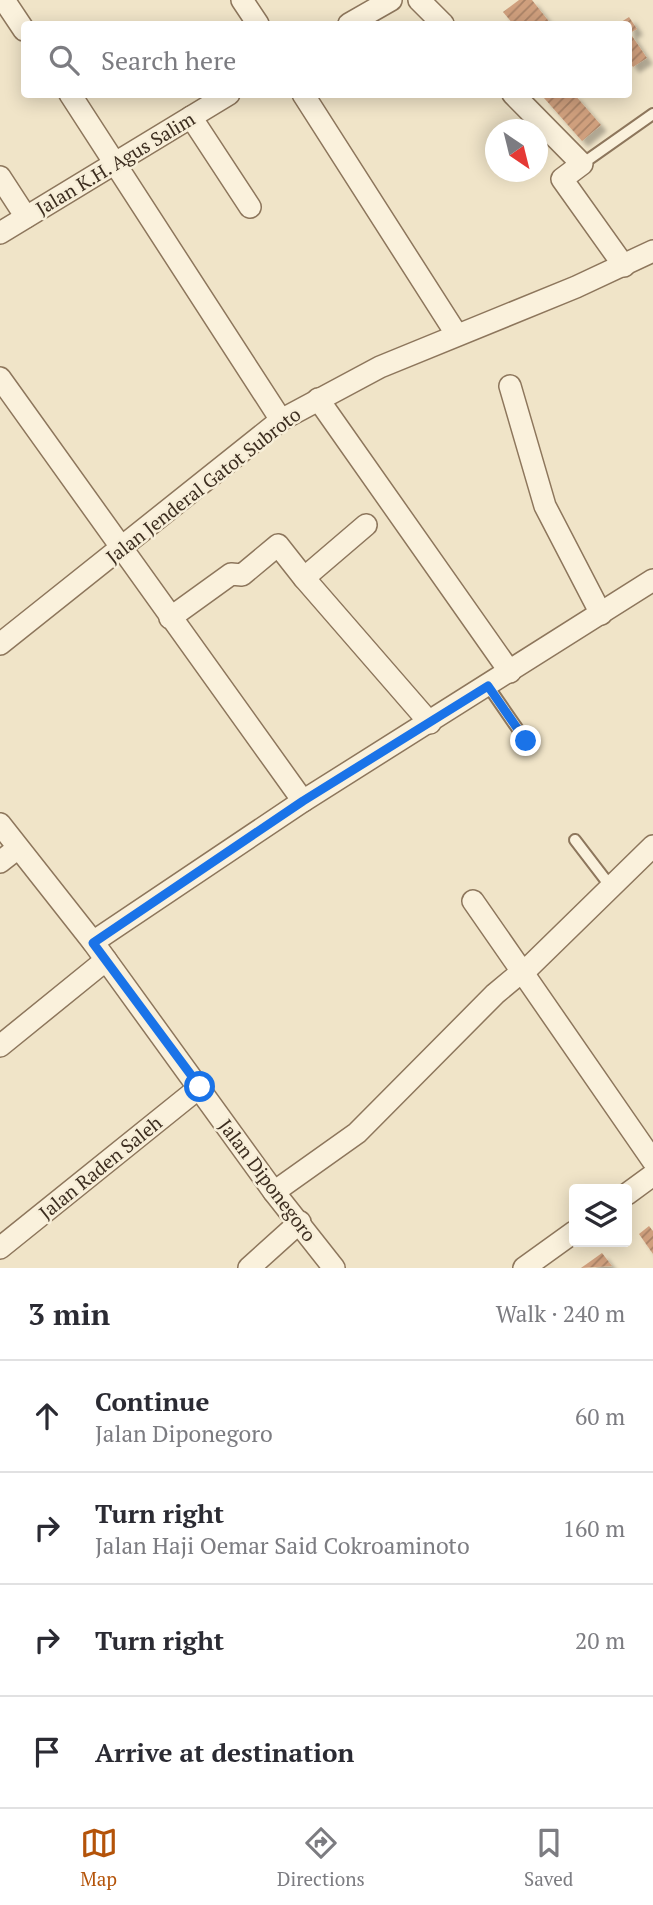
<!DOCTYPE html>
<meta charset="utf-8">
<style>
:root{--surface:#fff;--page:#f7f7f7;--text:#2b2b33;--muted:#7c7c81;--line:#e1e1e2;--accent:#b45309}
body{margin:0;font-family:"PT Serif",serif;background:var(--page);color:var(--text)}
.controls{position:absolute;right:21px;bottom:21px;display:grid;overflow:hidden;border-radius:7px;box-shadow:0 4px 18px #0003}
.controls button{width:63px;height:63px;display:grid;place-items:center;padding:0;border:0;border-bottom:2px solid var(--line);background:var(--surface);color:var(--text);font:35px sans-serif}
.compass{position:absolute;left:485px;top:119px;width:63px;height:63px;border-radius:50%;background:var(--surface);box-shadow:0 4px 18px #0003;rotate:145deg}
.stop{position:absolute;width:21px;height:21px;margin:-16px;border:5px solid #1a73e8;border-radius:50%;background:#fff}
.stop.end{background:#1a73e8;border-color:#fff;box-shadow:0 2px 7px #0008}
.list{margin:0;padding:0;list-style:none}
h2{display:flex;justify-content:space-between;align-items:center;height:91px;margin:0;padding:0 28px;font-size:30px}
h2 small{font-size:23px;font-weight:400;color:var(--muted)}
.list li{display:grid;grid-template-columns:46px 1fr auto;gap:21px;align-items:center;box-sizing:border-box;height:112px;padding:0 28px;border-top:2px solid var(--line)}
.list b{display:block;font-size:26px;white-space:nowrap}
.list p{margin:0;font-size:23px;white-space:nowrap;color:var(--muted)}
.list em{font-size:23px;font-style:normal;color:var(--muted)}
.icon{flex:none;width:38px;height:38px;fill:none;stroke:currentColor;stroke-width:2;stroke-linecap:round;stroke-linejoin:round}
.map{position:relative;flex:none;width:653px;height:1268px;overflow:hidden}
.search{position:absolute;background:var(--surface);box-shadow:0 4px 18px #0003;left:21px;right:21px;top:21px;height:77px;display:flex;align-items:center;gap:18px;box-sizing:border-box;padding:0 24px;border-radius:7px;color:var(--muted);font-size:26px}
.sheet{height:539px;background:var(--surface)}
nav{display:flex;justify-content:space-around;align-items:center;box-sizing:border-box;height:98px;border-top:2px solid var(--line);background:var(--surface);font-size:19px;color:var(--muted)}
nav a{display:grid;justify-items:center;gap:4px}
nav .on{color:var(--accent)}
.map>svg:first-child{display:block}
.building{fill:url(#building-hatch);filter:url(#shadow)}
.lines{fill:none;stroke-linecap:round;stroke-linejoin:round}
.lane-casing{stroke:#8d765c;stroke-width:14}
.street-casing{stroke:#8d765c;stroke-width:24}
.lane{stroke:#faf1dc;stroke-width:10}
.street{stroke:#faf1dc;stroke-width:21}
.route{stroke:#1a73e8;stroke-width:9}
.labels{text-anchor:middle;dominant-baseline:central;stroke-width:5;stroke-linejoin:round;paint-order:stroke}
.street-label{font-size:19px;fill:#3d2e20;stroke:#f7eed8}
</style>
<div class="map">
<svg width="653" height="1268" viewBox="0 0 653 1268">
<defs>
<pattern id="building-hatch" width="6" height="6" patternUnits="userSpaceOnUse" patternTransform="scale(1.75)"><rect width="6" height="6" fill="#cf9f7d"/><path d="M-1 1l2-2M0 6l6-6M5 7l2-2" fill="none" stroke="#a98266"/></pattern>
<filter id="shadow"><feDropShadow dx="6" dy="6" stdDeviation="2" flood-color="#0004"/></filter>
</defs>
<rect width="100%" height="100%" fill="#f0e4c8"/>
<g class="building">
<path d="M519,0H532L551,24H513L503,12Z"/>
<path d="M629,17L637,29L630,33L647,58L633,67L628,60V24H618Z"/>
<path d="M549,94H574L601,125L582,141L544,98Z"/>
<path d="M649,1226L653,1231V1254L639,1234Z"/>
<path d="M602,1253L612,1266L581,1268Z"/>
</g>
<g class="lines">
<g class="lane-casing">
<g id="lane">
<path d="M582,164L653,114"/>
<path d="M488,686L526,741"/>
<path d="M575,840L611,887"/>
</g>
</g>
<g class="street-casing">
<g id="street">
<path d="M4,0L24,30"/>
<path d="M242,0L258,24"/>
<path d="M419,0L443,24"/>
<path d="M349,24L391,0"/>
<path d="M70,94L281,420"/>
<path d="M303,94L457,335"/>
<path d="M513,94L582,164L562,179L624,266"/>
<path d="M191,117L250,207"/>
<path d="M0,177L26,217"/>
<path d="M0,233L229,94"/>
<path d="M0,378L303,801"/>
<path d="M510,386L545,506L601,614"/>
<path d="M318,399L510,672"/>
<path d="M366,525L304,578L430,723"/>
<path d="M170,618L231,574L242,575L278,545L304,578"/>
<path d="M0,644L281,420L380,367L576,287L653,251"/>
<path d="M0,824L93,942L274,1192L334,1268"/>
<path d="M0,862L18,848"/>
<path d="M473,901L523,973L653,846"/>
<path d="M93,942L303,801L653,580"/>
<path d="M0,1046L106,960"/>
<path d="M274,1192L357,1133L495,994L519,974L523,973L653,1161"/>
<path d="M627,1194L653,1175"/>
<path d="M0,1248L200,1087"/>
<path d="M249,1268L300,1222"/>
<path d="M524,1268L574,1232"/>
</g>
</g>
<use href="#lane" class="lane"/>
<use href="#street" class="street"/>
</g>
<g class="lines">
<path class="route" d="M200,1087L93,943L303,801L488,686L526,741"/>
</g>
<g class="labels">
<g class="street-label">
<text transform="translate(115 163) rotate(-31)">Jalan K.H. Agus Salim</text>
<text transform="translate(203 485) rotate(-38)">Jalan Jenderal Gatot Subroto</text>
<text transform="translate(100 1167) rotate(-39)">Jalan Raden Saleh</text>
<text transform="translate(268 1180) rotate(53)">Jalan Diponegoro</text>
</g>
</g>
</svg>
<div class="controls">
<button><svg class="icon" aria-label="layers" viewBox="0 0 24 24"><path d="M12 4l9 5-9 5-9-5zM3 14l9 5 9-5"/></svg></button>
</div>
<svg class="compass" viewBox="-18 -18 36 36"><path d="M0-13l5 13h-10z" fill="#e53935"/><path d="M0 13l5-13h-10z" fill="#7c7c81"/></svg>
<div class="stop" style="left:200px;top:1087px"></div>
<div class="stop end" style="left:526px;top:741px"></div>
<div class="search"><svg class="icon" aria-label="search" viewBox="0 0 24 24"><circle cx="10" cy="10" r="6"/><path d="M15 15l6 6"/></svg>Search here</div>
</div>
<section class="sheet">
<h2>3 min<small>Walk · 240 m</small></h2>
<ul class="list">
<li><svg class="icon" aria-label="ahead" viewBox="0 0 24 24"><path d="M12 20V5M6 11l6-6 6 6"/></svg><div><b>Continue</b><p>Jalan Diponegoro</p></div><em>60 m</em></li>
<li><svg class="icon" aria-label="right" viewBox="0 0 24 24"><path d="M7 20v-9h11M14 6l5 5-5 5"/></svg><div><b>Turn right</b><p>Jalan Haji Oemar Said Cokroaminoto</p></div><em>160 m</em></li>
<li><svg class="icon" aria-label="right" viewBox="0 0 24 24"><path d="M7 20v-9h11M14 6l5 5-5 5"/></svg><div><b>Turn right</b></div><em>20 m</em></li>
<li><svg class="icon" aria-label="arrive" viewBox="0 0 24 24"><path d="M6 21V4h12l-3 4 3 4H6"/></svg><div><b>Arrive at destination</b></div></li>
</ul>
</section>
<nav>
<a class="on"><svg class="icon" aria-label="map" viewBox="0 0 24 24"><path d="M3 6l6-2 6 2 6-2v14l-6 2-6-2-6 2zM9 4v14M15 6v14"/></svg>Map</a>
<a><svg class="icon" aria-label="directions" viewBox="0 0 24 24"><path d="M12 3l9 9-9 9-9-9zM9 14v-3h6M13 9l2 2-2 2"/></svg>Directions</a>
<a><svg class="icon" aria-label="saved" viewBox="0 0 24 24"><path d="M7 4h10v16l-5-4-5 4z"/></svg>Saved</a>
</nav>
